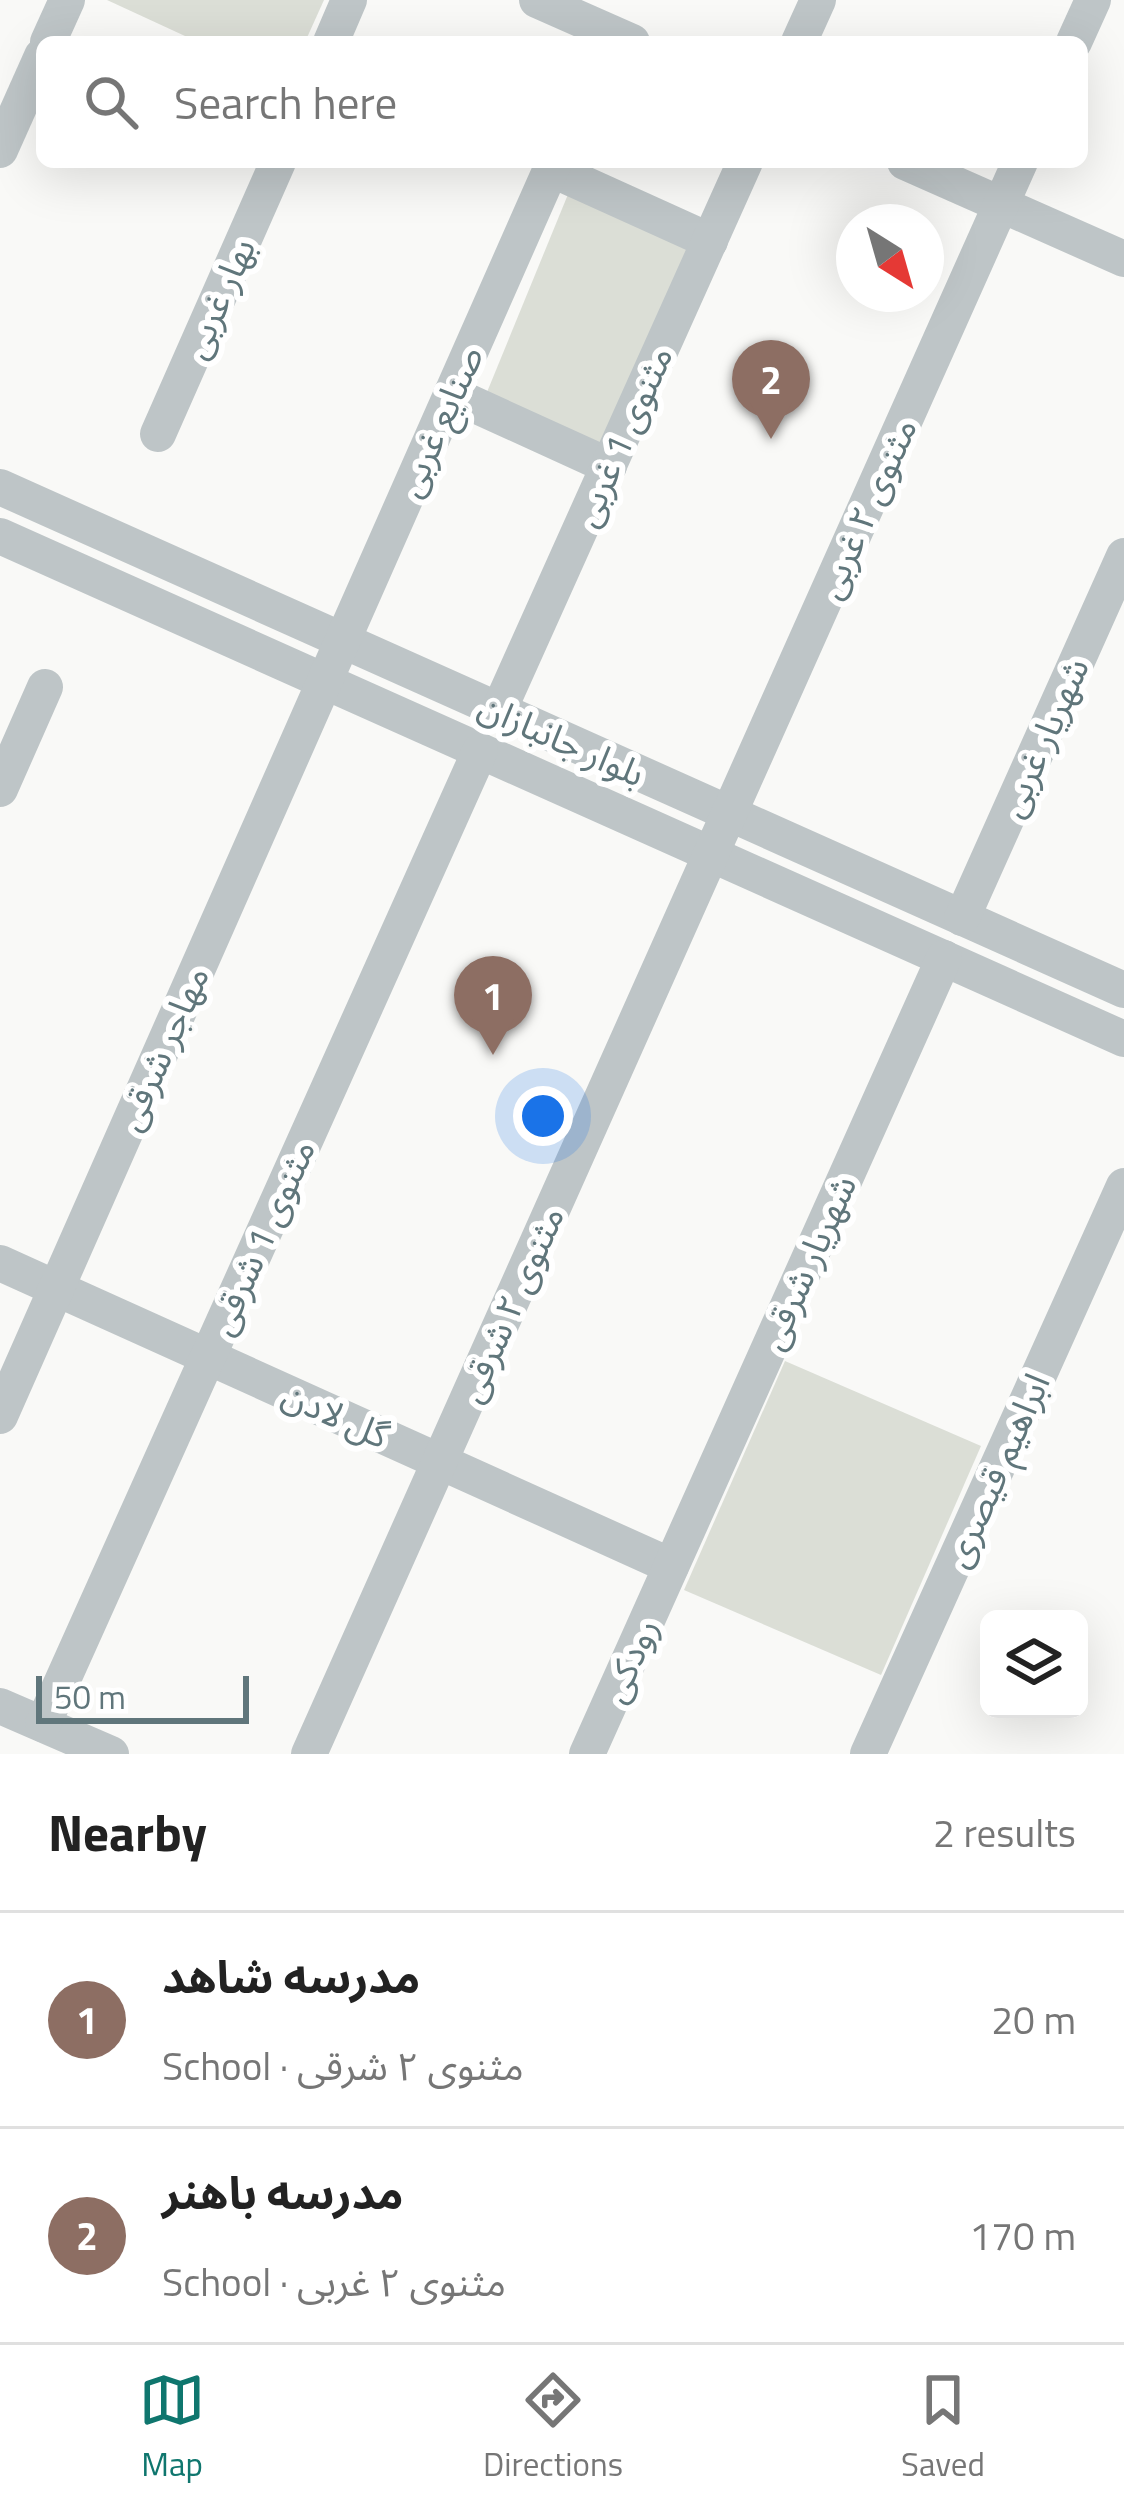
<!DOCTYPE html>
<meta charset="utf-8">
<style>
:root{--surface:#fff;--page:#f2f2f2;--text:#222;--muted:#767676;--line:#e0e0e0;--accent:#0f766e}
body{margin:0;font-family:"Titillium Web","Noto Sans Arabic",sans-serif;background:var(--page);color:var(--text)}
.controls{position:absolute;right:36px;bottom:36px;display:grid;overflow:hidden;border-radius:18px;box-shadow:0 12px 48px #0002}
.controls button{width:108px;height:108px;display:grid;place-items:center;padding:0;border:0;border-bottom:3px solid var(--line);background:var(--surface);color:var(--text);font:60px sans-serif}
.compass{position:absolute;left:836px;top:204px;width:108px;height:108px;border-radius:50%;background:var(--surface);box-shadow:0 12px 48px #0002;rotate:143deg}
.scale{position:absolute;left:36px;bottom:30px;width:213px;box-sizing:border-box;padding-left:12px;border:6px solid #60767b;border-top:0;font-size:33px;line-height:42px;white-space:nowrap;color:#60767b;-webkit-text-stroke:9px #fff;paint-order:stroke}
.you{position:absolute;left:543px;top:1116px;width:42px;height:42px;margin:-30px;border:9px solid #fff;border-radius:50%;background:#1a73e8;box-shadow:0 0 0 18px #1a73e833}
.badge{display:grid;place-items:center;width:78px;height:78px;border-radius:50%;background:var(--accent);color:#fff;font-size:39px;font-weight:700}
.pin{position:absolute;translate:-50% -99px;filter:drop-shadow(0 3px 6px #0008)}
.pin::after{content:'';position:absolute;top:63px;width:42px;height:36px;background:inherit;clip-path:polygon(0 0,100% 0,50% 100%)}
.list{margin:0;padding:0;list-style:none}
h2{display:flex;justify-content:space-between;align-items:center;height:156px;margin:0;padding:0 48px;font-size:51px}
h2 small{font-size:39px;font-weight:400;color:var(--muted)}
.list li{display:grid;grid-template-columns:78px 1fr auto;gap:36px;align-items:center;box-sizing:border-box;height:216px;padding:0 48px;border-top:3px solid var(--line)}
.list b{display:block;font-size:45px;white-space:nowrap}
.list p{margin:0;font-size:39px;white-space:nowrap;color:var(--muted)}
.list em{font-size:39px;font-style:normal;color:var(--muted)}
.icon{flex:none;width:66px;height:66px;fill:none;stroke:currentColor;stroke-width:2;stroke-linecap:round;stroke-linejoin:round}
.map{position:relative;flex:none;width:1124px;height:1754px;overflow:hidden}
.search{position:absolute;background:var(--surface);box-shadow:0 12px 48px #0002;left:36px;right:36px;top:36px;height:132px;display:flex;align-items:center;gap:30px;box-sizing:border-box;padding:0 42px;border-radius:18px;color:var(--muted);font-size:45px}
.sheet{height:588px;background:var(--surface)}
nav{display:flex;justify-content:space-around;align-items:center;box-sizing:border-box;height:168px;border-top:3px solid var(--line);background:var(--surface);font-size:33px;color:var(--muted)}
nav a{display:grid;justify-items:center;gap:6px}
nav .on{color:var(--accent)}
.map>svg:first-child{display:block}
.green{fill:#dbded6}
.lines{fill:none;stroke-linecap:round;stroke-linejoin:round}
.minor{stroke:#bec5c7;stroke-width:36}
.labels{text-anchor:middle;dominant-baseline:central;stroke-width:12;stroke-linejoin:round;paint-order:stroke}
.street-label{font-size:36px;fill:#60767b;stroke:#fff}
</style>
<div class="map">
<svg width="1124" height="1754" viewBox="0 0 1124 1754">
<rect width="100%" height="100%" fill="#f9f9f7"/>
<g class="green">
<path d="M107,0H324L305,42H198Z"/>
<path d="M571,187L692,242L601,449L485,397Z"/>
<path d="M785,1361L981,1446L881,1675L684,1590Z"/>
</g>
<g class="lines">
<g class="minor">
<path d="M537,0L632,42"/>
<path d="M48,42L67,0"/>
<path d="M331,42L349,0"/>
<path d="M799,42L818,0"/>
<path d="M1074,42L1093,0"/>
<path d="M0,150L42,56"/>
<path d="M905,162L1124,259"/>
<path d="M551,169L710,241"/>
<path d="M451,394L609,466"/>
<path d="M158,434L278,162"/>
<path d="M0,487L1124,990"/>
<path d="M0,536L1124,1039"/>
<path d="M499,710L745,162"/>
<path d="M0,789L45,687"/>
<path d="M962,918L1124,556"/>
<path d="M0,1263L671,1566"/>
<path d="M0,1416L554,162"/>
<path d="M0,1706L111,1754"/>
<path d="M43,1724L480,751"/>
<path d="M309,1754L1020,162"/>
<path d="M587,1754L944,958"/>
<path d="M868,1754L1124,1186"/>
</g>
</g>
<g class="labels">
<g class="street-label">
<text transform="translate(218 298) rotate(-66)">بهار غربی</text>
<text transform="translate(439 421) rotate(-66)">صنایع غربی</text>
<text transform="translate(622 436) rotate(-66)">مثنوی 1 غربی</text>
<text transform="translate(866 508) rotate(-66)">مثنوی ۲ غربی</text>
<text transform="translate(1043 737) rotate(-66)">شهریار غربی</text>
<text transform="translate(562 739) rotate(24)">بلوار جانبازان</text>
<text transform="translate(162 1048) rotate(-66)">مهاجر شرقی</text>
<text transform="translate(261 1237) rotate(-66)">مثنوی 1 شرقی</text>
<text transform="translate(807 1262) rotate(-66)">شهریار شرقی</text>
<text transform="translate(510 1304) rotate(-66)">مثنوی ۲ شرقی</text>
<text transform="translate(336 1414) rotate(24)">گل لادن</text>
<text transform="translate(996 1470) rotate(-66)">ابراهیم قیصری</text>
<text transform="translate(629 1660) rotate(-66)">رودکی</text>
</g>
</g>
</svg>
<div class="controls">
<button><svg class="icon" aria-label="layers" viewBox="0 0 24 24"><path d="M12 4l9 5-9 5-9-5zM3 14l9 5 9-5"/></svg></button>
</div>
<svg class="compass" viewBox="-18 -18 36 36"><path d="M0-13l5 13h-10z" fill="#e53935"/><path d="M0 13l5-13h-10z" fill="#767676"/></svg>
<div class="scale">50 m</div>
<div class="you"></div>
<div class="pin badge" style="left:493px;top:1055px;background:#8d6e63">1</div>
<div class="pin badge" style="left:771px;top:439px;background:#8d6e63">2</div>
<div class="search"><svg class="icon" aria-label="search" viewBox="0 0 24 24"><circle cx="10" cy="10" r="6"/><path d="M15 15l6 6"/></svg>Search here</div>
</div>
<section class="sheet">
<h2>Nearby<small>2 results</small></h2>
<ul class="list">
<li><span class="badge" style="background:#8d6e63">1</span><div><b>مدرسه شاهد</b><p>School · مثنوی ۲ شرقی</p></div><em>20 m</em></li>
<li><span class="badge" style="background:#8d6e63">2</span><div><b>مدرسه باهنر</b><p>School · مثنوی ۲ غربی</p></div><em>170 m</em></li>
</ul>
</section>
<nav>
<a class="on"><svg class="icon" aria-label="map" viewBox="0 0 24 24"><path d="M3 6l6-2 6 2 6-2v14l-6 2-6-2-6 2zM9 4v14M15 6v14"/></svg>Map</a>
<a><svg class="icon" aria-label="directions" viewBox="0 0 24 24"><path d="M12 3l9 9-9 9-9-9zM9 14v-3h6M13 9l2 2-2 2"/></svg>Directions</a>
<a><svg class="icon" aria-label="saved" viewBox="0 0 24 24"><path d="M7 4h10v16l-5-4-5 4z"/></svg>Saved</a>
</nav>
